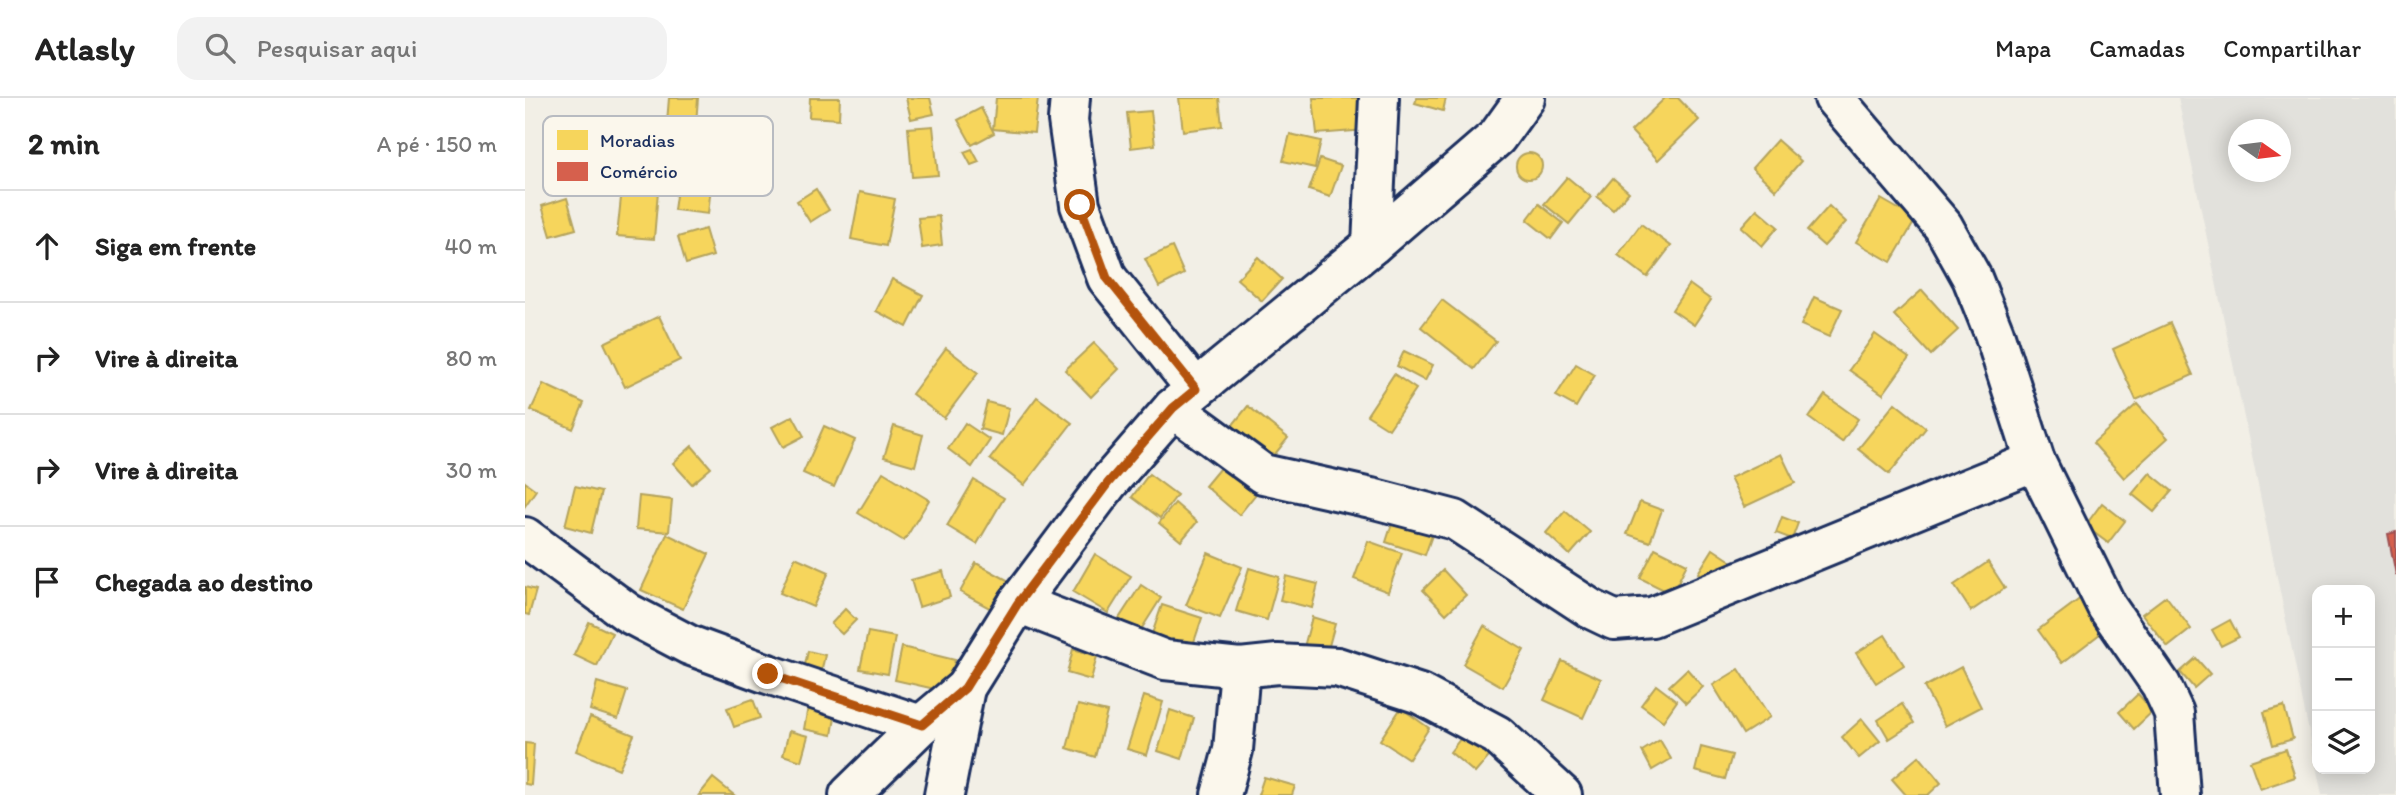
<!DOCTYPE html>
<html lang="pt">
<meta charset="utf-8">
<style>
:root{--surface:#fff;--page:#f2f2f2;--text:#222;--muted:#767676;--line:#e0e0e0}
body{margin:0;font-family:Itim,sans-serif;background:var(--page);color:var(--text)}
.controls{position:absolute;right:21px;bottom:21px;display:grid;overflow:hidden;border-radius:14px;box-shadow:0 4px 18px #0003}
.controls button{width:63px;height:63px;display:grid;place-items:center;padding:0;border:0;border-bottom:2px solid var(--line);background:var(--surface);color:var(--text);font:35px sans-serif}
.compass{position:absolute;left:1703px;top:21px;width:63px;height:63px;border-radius:50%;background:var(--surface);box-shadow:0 4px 18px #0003;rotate:104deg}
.stop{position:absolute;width:21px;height:21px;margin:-16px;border:5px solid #b45309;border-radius:50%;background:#fff}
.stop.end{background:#b45309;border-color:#fff;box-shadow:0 2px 7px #0008}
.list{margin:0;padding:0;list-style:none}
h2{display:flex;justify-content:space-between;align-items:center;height:91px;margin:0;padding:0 28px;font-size:30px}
h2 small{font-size:23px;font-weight:400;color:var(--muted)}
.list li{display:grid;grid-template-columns:46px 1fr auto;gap:21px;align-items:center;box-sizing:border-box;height:112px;padding:0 28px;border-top:2px solid var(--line)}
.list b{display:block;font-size:26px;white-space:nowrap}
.list em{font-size:23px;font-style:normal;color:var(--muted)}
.icon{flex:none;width:38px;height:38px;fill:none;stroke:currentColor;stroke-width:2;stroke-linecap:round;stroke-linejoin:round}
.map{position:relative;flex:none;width:1871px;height:697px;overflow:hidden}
header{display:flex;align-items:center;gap:42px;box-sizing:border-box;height:98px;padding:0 35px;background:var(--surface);border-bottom:2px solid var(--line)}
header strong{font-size:33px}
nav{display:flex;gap:38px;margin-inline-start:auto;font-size:24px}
.search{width:490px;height:63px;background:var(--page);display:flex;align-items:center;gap:18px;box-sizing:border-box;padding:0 24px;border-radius:21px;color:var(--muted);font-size:26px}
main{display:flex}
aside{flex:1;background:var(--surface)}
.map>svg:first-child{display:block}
.built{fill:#e2e1dc;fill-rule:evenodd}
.homes{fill:#f6d55c;stroke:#b4a35d;stroke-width:2}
.shops{fill:#d6604d;stroke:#9e5152;stroke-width:2}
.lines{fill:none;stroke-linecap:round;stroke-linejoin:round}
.street-casing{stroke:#1b2f5e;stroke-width:44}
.street{stroke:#fbf7ec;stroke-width:38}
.route{stroke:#b45309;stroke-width:9}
.key{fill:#fbf7ec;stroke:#b8bbc1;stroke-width:2}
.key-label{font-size:19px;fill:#1b2f5e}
</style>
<header>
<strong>Atlasly</strong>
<div class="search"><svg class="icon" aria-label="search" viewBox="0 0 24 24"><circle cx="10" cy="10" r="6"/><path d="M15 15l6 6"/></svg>Pesquisar aqui</div>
<nav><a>Mapa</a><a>Camadas</a><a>Compartilhar</a></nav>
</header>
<main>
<aside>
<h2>2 min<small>A pé · 150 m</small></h2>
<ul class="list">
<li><svg class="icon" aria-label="ahead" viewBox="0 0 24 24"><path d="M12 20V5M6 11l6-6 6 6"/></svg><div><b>Siga em frente</b></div><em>40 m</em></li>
<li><svg class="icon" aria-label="right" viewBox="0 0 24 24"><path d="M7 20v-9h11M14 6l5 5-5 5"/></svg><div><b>Vire à direita</b></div><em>80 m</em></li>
<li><svg class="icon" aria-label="right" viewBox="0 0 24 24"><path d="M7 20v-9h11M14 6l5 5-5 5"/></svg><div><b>Vire à direita</b></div><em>30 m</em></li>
<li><svg class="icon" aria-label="arrive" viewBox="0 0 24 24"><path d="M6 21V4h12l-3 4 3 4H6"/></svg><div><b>Chegada ao destino</b></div></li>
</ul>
</aside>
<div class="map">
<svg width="1871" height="697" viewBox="0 0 1871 697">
<rect width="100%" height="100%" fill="#f2efe6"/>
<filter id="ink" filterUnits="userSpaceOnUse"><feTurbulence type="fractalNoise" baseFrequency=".0143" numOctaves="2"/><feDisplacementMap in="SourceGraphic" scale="14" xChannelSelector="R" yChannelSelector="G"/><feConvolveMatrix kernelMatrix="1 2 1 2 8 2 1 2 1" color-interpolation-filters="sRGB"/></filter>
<g filter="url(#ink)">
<path class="built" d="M1653,0H1871V697H1797ZM1714,32H1756V74H1714ZM1792,492H1845V671H1792Z"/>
<g class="homes">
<path d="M144,0H173L170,38L141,36Z"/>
<path d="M285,0H315L314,21L284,19Z"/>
<path d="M381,0H405L409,16L386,21Z"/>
<path d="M471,0H513L509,35L468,31Z"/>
<path d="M654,0H694L697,28L658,33Z"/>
<path d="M788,0H838L841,32L792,36Z"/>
<path d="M892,0H921L918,13L890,5Z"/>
<path d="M1140,0H1153L1174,22L1133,62L1106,33Z"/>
<path d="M456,10L469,35L447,47L433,22Z"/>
<path d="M626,13L630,47L606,50L602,15Z"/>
<path d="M408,28L413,77L387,79L383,30Z"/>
<path d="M765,36L796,43L790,70L758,63Z"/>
<path d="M1252,42L1276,63L1251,92L1227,70Z"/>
<path d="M447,51L454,64L446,67L439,54Z"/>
<circle cx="1004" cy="68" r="13"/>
<path d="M795,61L816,68L805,99L784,92Z"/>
<path d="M154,76L187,79L183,116L149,112Z"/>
<path d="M1042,79L1066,99L1044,126L1019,106Z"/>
<path d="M1088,80L1104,94L1088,112L1072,99Z"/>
<path d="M97,90L133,93L129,141L92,138Z"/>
<path d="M291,91L304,112L285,124L272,103Z"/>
<path d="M335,94L370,101L361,148L326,141Z"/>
<path d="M42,100L51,131L26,138L17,108Z"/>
<path d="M1356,101L1391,121L1366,164L1331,144Z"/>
<path d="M1014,106L1038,125L1026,141L1002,122Z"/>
<path d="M1304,108L1321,124L1299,148L1282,133Z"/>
<path d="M1232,111L1253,129L1237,148L1216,129Z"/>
<path d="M414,118L417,147L397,150L393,120Z"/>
<path d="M1116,126L1146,148L1122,179L1093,157Z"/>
<path d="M180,131L188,158L161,166L153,139Z"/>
<path d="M647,149L659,176L634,189L620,161Z"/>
<path d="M733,159L757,181L737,203L712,181Z"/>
<path d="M367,181L398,197L382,229L351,213Z"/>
<path d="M1164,186L1186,202L1169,227L1147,212Z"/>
<path d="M1397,192L1433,232L1406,257L1369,217Z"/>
<path d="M1289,199L1317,211L1304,239L1276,227Z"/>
<path d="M917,202L971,243L949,271L896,229Z"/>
<path d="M134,218L155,262L100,289L79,245Z"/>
<path d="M1645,225L1668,277L1611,302L1588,251Z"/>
<path d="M1350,236L1384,260L1358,296L1324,272Z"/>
<path d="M569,245L594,271L566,299L540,272Z"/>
<path d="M421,250L453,275L419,320L387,296Z"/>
<path d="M879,253L908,267L900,283L872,268Z"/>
<path d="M1051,266L1070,277L1051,309L1031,298Z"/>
<path d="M869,276L891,291L864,331L842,317Z"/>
<path d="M18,286L59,305L48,331L6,312Z"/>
<path d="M1300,297L1333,321L1317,344L1284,320Z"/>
<path d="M512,299L547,325L499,387L465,361Z"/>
<path d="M462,304L484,310L477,337L455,331Z"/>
<path d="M1370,305L1401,330L1364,376L1333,351Z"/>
<path d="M1612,306L1643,340L1599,380L1568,345Z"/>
<path d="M723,308L763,340L742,366L702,334Z"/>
<path d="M268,318L279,338L258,349L247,329Z"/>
<path d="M440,325L465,342L447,369L423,351Z"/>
<path d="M299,328L330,342L309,389L278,375Z"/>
<path d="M369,328L398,337L390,368L359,359Z"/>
<path d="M167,348L186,370L167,386L148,365Z"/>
<path d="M1256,356L1270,385L1219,409L1205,380Z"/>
<path d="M704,359L738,387L714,417L680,388Z"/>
<path d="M358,374L404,402L379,443L333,415Z"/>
<path d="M1625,375L1647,393L1629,414L1607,396Z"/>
<path d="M624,376L652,397L635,420L607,399Z"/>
<path d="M449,382L479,400L452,446L422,428Z"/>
<path d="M0,384L11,392L0,408Z"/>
<path d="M50,388L76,394L66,435L40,428Z"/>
<path d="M114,398L147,402L144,434L111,431Z"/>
<path d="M1115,404L1137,412L1125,444L1102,436Z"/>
<path d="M650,405L672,424L656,443L634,425Z"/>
<path d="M1577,405L1600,423L1583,445L1560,428Z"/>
<path d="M871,413L911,426L900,457L861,444Z"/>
<path d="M1040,413L1065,434L1045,457L1021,435Z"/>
<path d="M1257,419L1273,425L1267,441L1251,435Z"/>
<path d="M142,436L184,456L158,511L116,492Z"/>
<path d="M843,443L877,455L863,494L829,481Z"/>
<path d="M1130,450L1162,466L1147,496L1115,480Z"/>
<path d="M1188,451L1209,465L1194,488L1173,475Z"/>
<path d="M683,455L717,469L695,520L661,507Z"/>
<path d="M570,456L606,478L583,515L548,494Z"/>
<path d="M270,459L304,474L288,509L255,495Z"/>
<path d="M1463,464L1480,490L1446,513L1429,487Z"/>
<path d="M451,465L484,483L468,512L435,494Z"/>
<path d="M724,470L754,479L742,522L711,513Z"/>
<path d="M918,472L941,497L921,516L898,492Z"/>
<path d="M418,473L425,499L394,509L386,482Z"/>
<path d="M761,478L793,486L787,510L755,502Z"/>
<path d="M616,487L636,500L612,538L591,525Z"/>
<path d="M0,489L11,492L4,517L0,516Z"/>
<path d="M1641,498L1666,531L1643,549L1617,516Z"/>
<path d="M1556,500L1580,532L1537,565L1513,532Z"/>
<path d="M637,507L677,520L665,556L625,542Z"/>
<path d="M320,511L331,522L317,536L306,526Z"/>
<path d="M787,519L810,526L802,555L779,549Z"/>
<path d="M1705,522L1714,539L1696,548L1687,532Z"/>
<path d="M64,524L87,535L72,568L49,557Z"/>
<path d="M959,528L999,552L978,589L938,566Z"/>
<path d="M343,534L370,539L363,576L335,571Z"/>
<path d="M1360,537L1379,567L1351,585L1331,555Z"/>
<path d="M377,549L430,562L423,594L370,582Z"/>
<path d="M548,551L572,558L566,582L542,575Z"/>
<path d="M283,553L300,557L295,580L278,576Z"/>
<path d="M1671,560L1685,576L1669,590L1655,574Z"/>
<path d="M1037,563L1076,581L1058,620L1019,602Z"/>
<path d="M1436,569L1456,609L1420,628L1399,589Z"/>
<path d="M1162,571L1178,589L1161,605L1144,588Z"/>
<path d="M1214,571L1245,619L1218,636L1188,587Z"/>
<path d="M72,584L102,593L93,621L65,612Z"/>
<path d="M1131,587L1152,603L1138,623L1116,607Z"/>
<path d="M1613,596L1628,613L1609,631L1594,614Z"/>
<path d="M285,597L313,602L307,637L279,631Z"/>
<path d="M619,598L638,604L622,657L602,651Z"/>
<path d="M228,601L235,620L209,629L202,610Z"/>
<path d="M1377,606L1389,625L1364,641L1353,622Z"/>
<path d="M553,607L582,614L570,659L542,650Z"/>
<path d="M1759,608L1768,641L1748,647L1739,614Z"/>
<path d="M876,610L904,630L884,661L855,642Z"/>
<path d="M645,612L669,620L657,661L633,653Z"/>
<path d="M65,619L109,637L94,671L51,653Z"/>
<path d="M1337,621L1355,643L1334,660L1317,639Z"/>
<path d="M943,631L969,653L950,675L925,654Z"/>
<path d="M264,633L283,638L276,663L258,657Z"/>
<path d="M1135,642L1146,661L1127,672L1117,653Z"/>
<path d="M0,645L9,646L6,687L0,686Z"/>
<path d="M1176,649L1207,657L1200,681L1170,673Z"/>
<path d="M1761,651L1770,679L1735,691L1725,663Z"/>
<path d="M1394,658L1416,685L1403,697H1381L1367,681Z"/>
<path d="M739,679L770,688L767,697H733Z"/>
<path d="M188,680L209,697H174Z"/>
</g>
<path class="shops" d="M1871,434V477L1863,436Z"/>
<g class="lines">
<g class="street-casing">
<g id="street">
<path d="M545,0L543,22L555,107L582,180L671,291"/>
<path d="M1309,0L1418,128L1447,180L1469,235L1510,363L1582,509L1636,587L1649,615L1655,697"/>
<path d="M847,147L854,0"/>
<path d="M648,310L738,376L846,400L930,422L1066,511L1089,522L1127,519L1510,363"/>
<path d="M0,439L103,515L164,547L243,576L396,627"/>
<path d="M493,505L640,562L715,570L753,566L812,569L895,596L972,637L1037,697"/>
<path d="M324,697L396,627L440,590L493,505L583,385L648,310L847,147L972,39L1000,0"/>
<path d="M419,697L440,590"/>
<path d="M696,697L708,652L715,570"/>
</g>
</g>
<use href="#street" class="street"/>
</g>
</g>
<g class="lines" filter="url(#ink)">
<path class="route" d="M243,576L397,627L440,590L493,505L583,385L648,310L671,291L582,180L555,107"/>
</g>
<rect x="18" y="18" width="230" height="80" rx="10" class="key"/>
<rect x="32" y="32" width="31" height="20" fill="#f6d55c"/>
<rect x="32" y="64" width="31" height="19" fill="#d6604d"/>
<g class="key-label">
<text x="75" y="49">Moradias</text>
<text x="75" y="80">Comércio</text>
</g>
</svg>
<div class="controls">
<button>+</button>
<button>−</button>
<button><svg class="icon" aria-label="layers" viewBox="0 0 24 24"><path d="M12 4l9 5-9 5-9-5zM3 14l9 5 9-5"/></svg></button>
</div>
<svg class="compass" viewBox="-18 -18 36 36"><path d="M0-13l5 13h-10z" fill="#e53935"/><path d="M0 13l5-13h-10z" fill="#767676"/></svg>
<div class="stop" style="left:555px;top:107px"></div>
<div class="stop end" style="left:243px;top:576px"></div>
</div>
</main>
